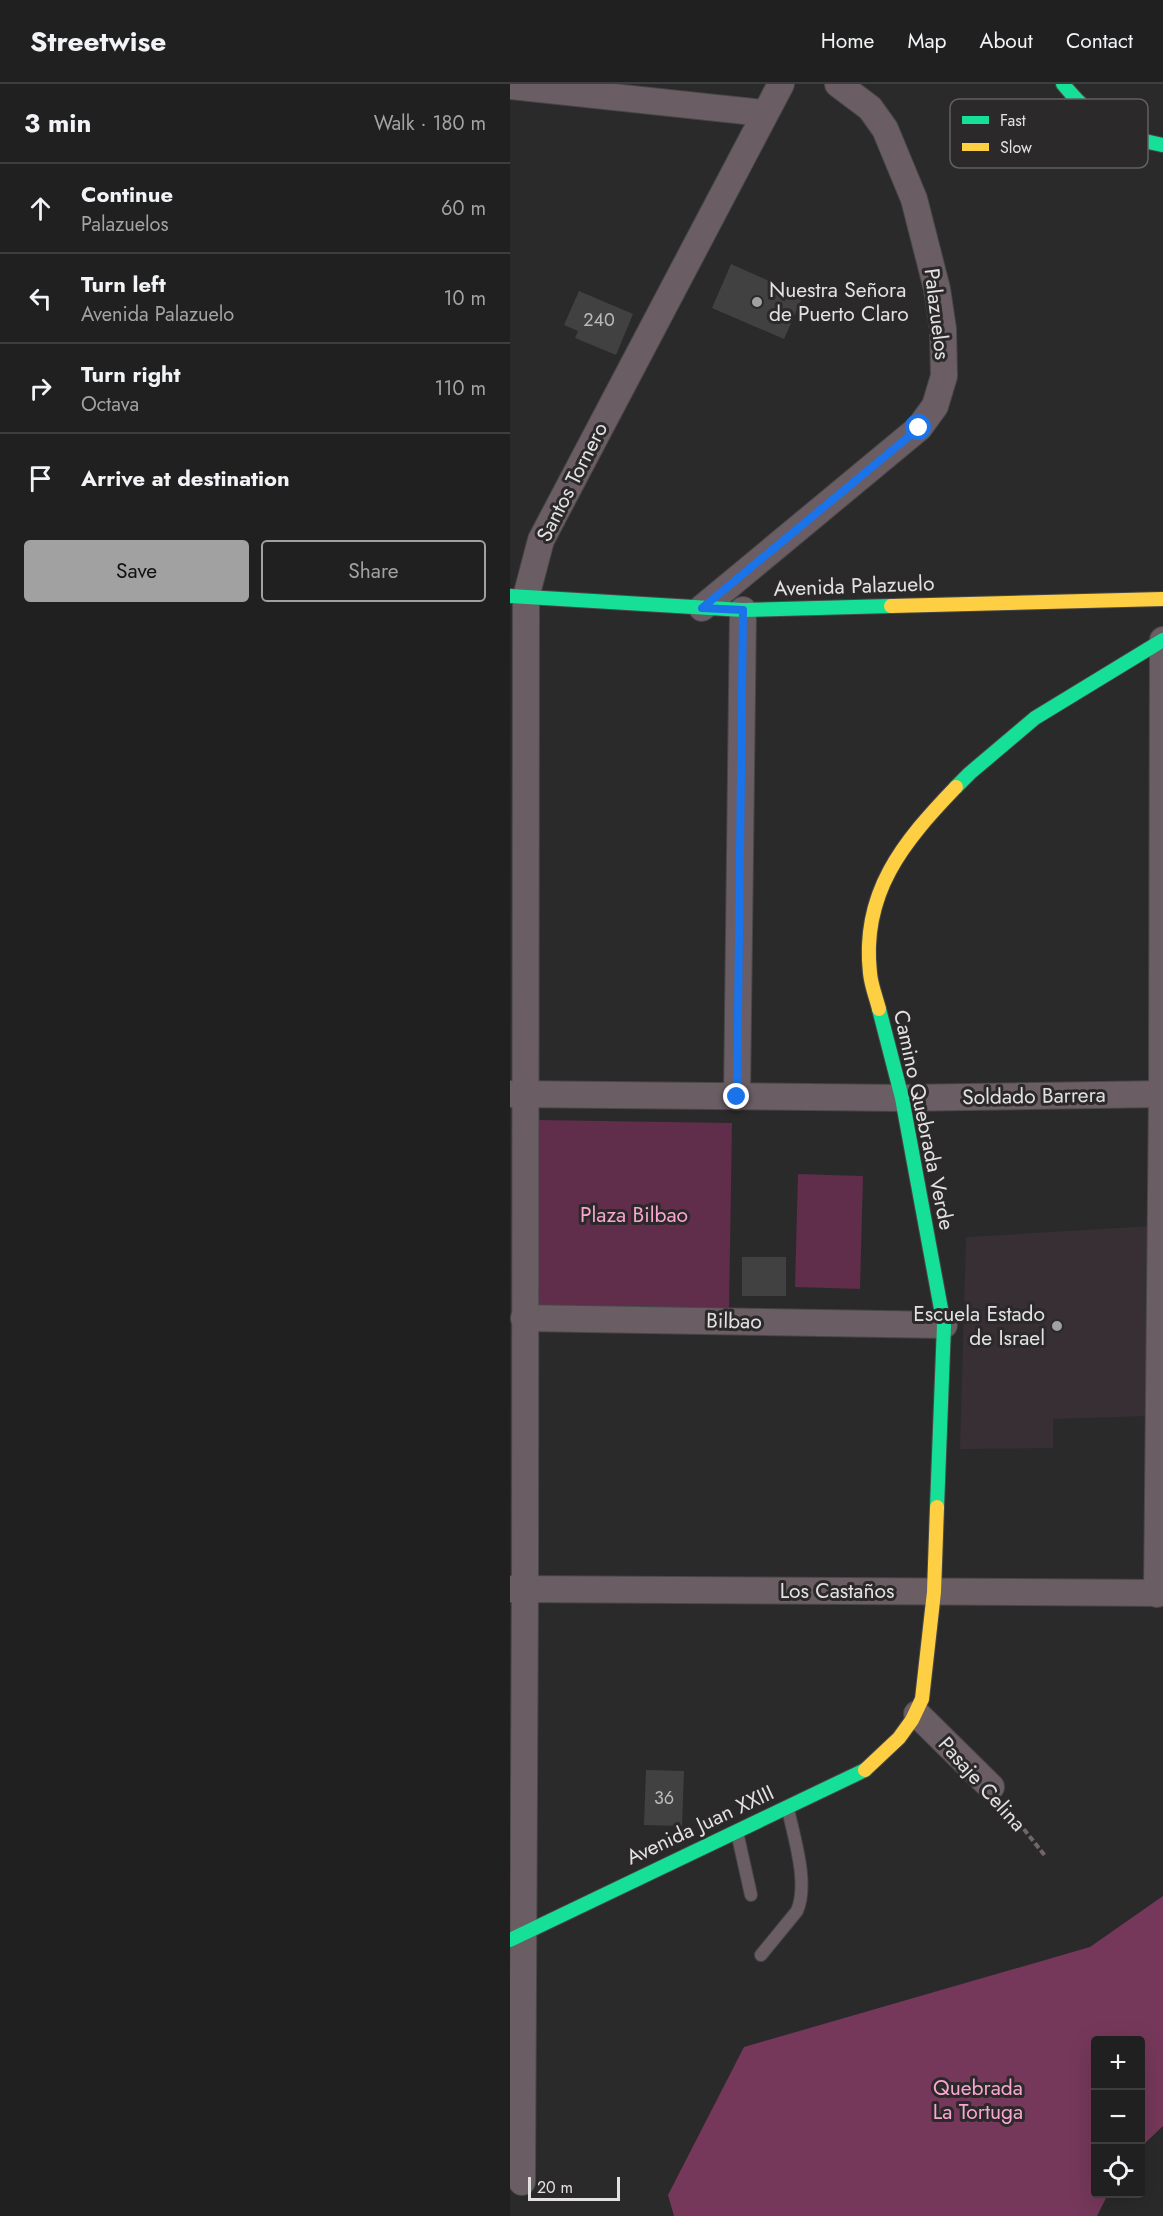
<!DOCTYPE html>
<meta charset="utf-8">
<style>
:root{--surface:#202020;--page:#282829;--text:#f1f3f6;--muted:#a2a3a5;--line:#3d3e3e;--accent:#a2a1a2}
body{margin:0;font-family:Jost,sans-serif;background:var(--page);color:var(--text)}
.controls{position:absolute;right:18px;bottom:18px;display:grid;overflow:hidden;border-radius:6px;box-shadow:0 6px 24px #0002}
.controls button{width:54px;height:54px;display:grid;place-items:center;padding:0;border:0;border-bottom:2px solid var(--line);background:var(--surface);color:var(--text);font:30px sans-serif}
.scale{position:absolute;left:18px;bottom:15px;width:92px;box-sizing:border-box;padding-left:6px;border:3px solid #e3e1e2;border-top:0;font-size:16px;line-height:21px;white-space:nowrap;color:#e3e1e2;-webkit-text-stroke:4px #2b292a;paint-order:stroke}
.stop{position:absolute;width:18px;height:18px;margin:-14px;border:4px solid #1a73e8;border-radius:50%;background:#fff}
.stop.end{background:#1a73e8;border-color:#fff;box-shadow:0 2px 6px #0008}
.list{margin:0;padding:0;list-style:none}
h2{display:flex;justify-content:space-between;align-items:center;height:78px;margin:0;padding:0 24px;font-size:26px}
h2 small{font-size:20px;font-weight:400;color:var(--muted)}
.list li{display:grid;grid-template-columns:39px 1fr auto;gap:18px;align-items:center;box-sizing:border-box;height:90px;padding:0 24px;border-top:2px solid var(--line)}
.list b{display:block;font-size:22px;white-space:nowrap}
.list p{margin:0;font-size:20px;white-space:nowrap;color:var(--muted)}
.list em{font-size:20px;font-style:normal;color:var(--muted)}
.actions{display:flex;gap:12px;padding:18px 24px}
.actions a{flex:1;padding:14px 0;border:2px solid var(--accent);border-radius:6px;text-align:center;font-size:21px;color:var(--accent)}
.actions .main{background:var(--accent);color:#111}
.icon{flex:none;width:33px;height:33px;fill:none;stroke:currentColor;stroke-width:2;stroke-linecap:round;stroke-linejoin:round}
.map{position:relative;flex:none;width:653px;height:2132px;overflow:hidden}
header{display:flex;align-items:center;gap:36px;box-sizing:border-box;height:84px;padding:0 30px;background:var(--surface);border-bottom:2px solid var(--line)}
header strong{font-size:28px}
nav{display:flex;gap:33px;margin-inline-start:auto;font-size:21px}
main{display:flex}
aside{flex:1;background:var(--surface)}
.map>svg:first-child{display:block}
.built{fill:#372f33}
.green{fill:#602d4a}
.forest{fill:#75385a}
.building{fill:#424141}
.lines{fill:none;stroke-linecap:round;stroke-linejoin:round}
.lane-casing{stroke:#484747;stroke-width:14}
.street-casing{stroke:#484747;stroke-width:28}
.fast-casing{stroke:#484747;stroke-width:16}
.slow-casing{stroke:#484747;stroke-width:16}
.path{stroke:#6f666b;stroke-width:4;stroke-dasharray:6 3;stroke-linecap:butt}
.lane{stroke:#6a5d64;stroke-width:12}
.street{stroke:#6a5d64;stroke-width:26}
.fast{stroke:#16e098;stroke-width:14}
.slow{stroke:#ffcf43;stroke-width:14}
.route{stroke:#1a73e8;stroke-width:8}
.poi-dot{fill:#a2a1a2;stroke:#2b292a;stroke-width:2}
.labels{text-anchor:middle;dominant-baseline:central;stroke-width:6;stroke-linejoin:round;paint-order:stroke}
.number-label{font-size:18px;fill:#bbb9ba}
.poi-label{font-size:21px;fill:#e3e1e2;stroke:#2b292a;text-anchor:start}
.street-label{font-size:21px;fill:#e3e1e2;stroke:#2b292a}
.park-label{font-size:21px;fill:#f9a6d0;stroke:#2b292a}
.key{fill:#2b292a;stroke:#626061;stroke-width:1.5}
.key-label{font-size:16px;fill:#e3e1e2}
</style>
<header>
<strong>Streetwise</strong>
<nav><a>Home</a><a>Map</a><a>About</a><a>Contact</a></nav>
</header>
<main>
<aside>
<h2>3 min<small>Walk · 180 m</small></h2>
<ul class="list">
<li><svg class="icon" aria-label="ahead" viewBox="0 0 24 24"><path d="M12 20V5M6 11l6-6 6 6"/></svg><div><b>Continue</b><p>Palazuelos</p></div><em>60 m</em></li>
<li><svg class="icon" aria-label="left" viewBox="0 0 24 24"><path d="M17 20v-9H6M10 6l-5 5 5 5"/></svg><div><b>Turn left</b><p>Avenida Palazuelo</p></div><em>10 m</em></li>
<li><svg class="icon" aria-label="right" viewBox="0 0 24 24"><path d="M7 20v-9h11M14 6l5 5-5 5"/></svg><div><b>Turn right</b><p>Octava</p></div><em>110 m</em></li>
<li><svg class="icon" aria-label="arrive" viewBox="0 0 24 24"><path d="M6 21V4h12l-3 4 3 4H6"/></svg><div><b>Arrive at destination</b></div></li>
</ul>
<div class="actions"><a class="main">Save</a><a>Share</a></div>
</aside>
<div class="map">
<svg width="653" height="2132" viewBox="0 0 653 2132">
<rect width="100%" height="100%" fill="#2a2a2a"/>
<path class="built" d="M642,1142L639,1332L543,1335V1364L450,1365L456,1153Z"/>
<g class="green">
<path d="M29,1036L222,1039L219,1226L26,1222Z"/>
<path d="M288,1090L353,1092L350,1205L285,1203Z"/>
</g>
<path class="forest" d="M653,1812V2042L631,2063L630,1956H586V2110H598L587,2132H164L158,2111L234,1963L580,1863Z"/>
<g class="building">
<path d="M221,180L293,212L274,255L202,224Z"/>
<path d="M69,207L123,230L106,271L65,254L68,247L54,241Z"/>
<rect x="232" y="1173" width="44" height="39"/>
<path d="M136,1686L174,1687L172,1742L134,1741Z"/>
</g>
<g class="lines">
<g class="lane-casing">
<g id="lane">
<path d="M227,1748L241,1811"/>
<path d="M251,1871L287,1827C299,1799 284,1754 278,1725"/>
</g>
</g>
<g class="street-casing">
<g id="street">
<path d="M0,2L254,29"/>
<path d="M192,524L409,344L425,322L434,292L433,245L427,205L404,115L375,45L360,24L328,0"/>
<path d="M0,1010L392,1014L653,1010"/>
<path d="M227,1013L233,526"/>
<path d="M14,1234L434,1241"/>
<path d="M0,1505L653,1509"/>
<path d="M647,1510L652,1010L653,556"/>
<path d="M407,1630L481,1703"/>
<path d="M12,2098L15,1505L16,513L31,456L271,0"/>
</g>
</g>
<g class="fast-casing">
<g id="fast">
<path d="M553,0C579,33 611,54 653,61"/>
<path d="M0,512L233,526L381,522"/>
<path d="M446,703L460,689L525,634L653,556"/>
<path d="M369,925L392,1014L434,1241L427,1423"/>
<path d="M0,1856L355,1686"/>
</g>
</g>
<g class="slow-casing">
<g id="slow">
<path d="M381,522L653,515"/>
<path d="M369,925C366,913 361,901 360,889C351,809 393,758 446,703"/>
<path d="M355,1686L389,1654L402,1636L412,1615L424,1508L427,1423"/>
</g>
</g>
<path class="path" d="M497,1724L536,1773"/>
<use href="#lane" class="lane"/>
<use href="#street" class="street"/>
<use href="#fast" class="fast"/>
<use href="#slow" class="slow"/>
</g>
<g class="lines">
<path class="route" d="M227,1013L233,526L192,524L409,344"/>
</g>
<g class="poi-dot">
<circle cx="247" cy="218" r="6"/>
<circle cx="547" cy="1242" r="6"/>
</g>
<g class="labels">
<g class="number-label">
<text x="89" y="236">240</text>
<text x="154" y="1714">36</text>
</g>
<g class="poi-label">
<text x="259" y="206">Nuestra Señora<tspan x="259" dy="24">de Puerto Claro</tspan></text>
<text x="535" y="1230" text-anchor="end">Escuela Estado<tspan x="535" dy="24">de Israel</tspan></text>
</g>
<g class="street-label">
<text transform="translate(427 230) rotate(83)">Palazuelos</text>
<text transform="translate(62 398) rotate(-63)">Santos Tornero</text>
<text transform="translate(344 502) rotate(-2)">Avenida Palazuelo</text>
<text transform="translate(524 1012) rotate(-1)">Soldado Barrera</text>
<text transform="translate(414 1036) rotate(78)">Camino Quebrada Verde</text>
<text transform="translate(224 1237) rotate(1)">Bilbao</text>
<text x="327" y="1507">Los Castaños</text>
<text transform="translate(472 1700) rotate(48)">Pasaje Celina</text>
<text transform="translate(190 1741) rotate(-25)">Avenida Juan XXIII</text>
</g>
<g class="park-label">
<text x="124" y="1131">Plaza Bilbao</text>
<text x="468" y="2004">Quebrada<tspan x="468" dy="24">La Tortuga</tspan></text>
</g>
</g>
<rect x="440" y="15" width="198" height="69" rx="9" class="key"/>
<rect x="452" y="32" width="27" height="8" fill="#16e098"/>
<rect x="452" y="59" width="27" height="8" fill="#ffcf43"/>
<g class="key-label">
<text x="490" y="42">Fast</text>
<text x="490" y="69">Slow</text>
</g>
</svg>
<div class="controls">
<button>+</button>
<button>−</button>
<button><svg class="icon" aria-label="locate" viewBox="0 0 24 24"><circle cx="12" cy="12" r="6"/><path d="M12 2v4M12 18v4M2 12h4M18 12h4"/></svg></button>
</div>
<div class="scale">20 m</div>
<div class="stop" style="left:409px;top:344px"></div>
<div class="stop end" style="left:227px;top:1013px"></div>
</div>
</main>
